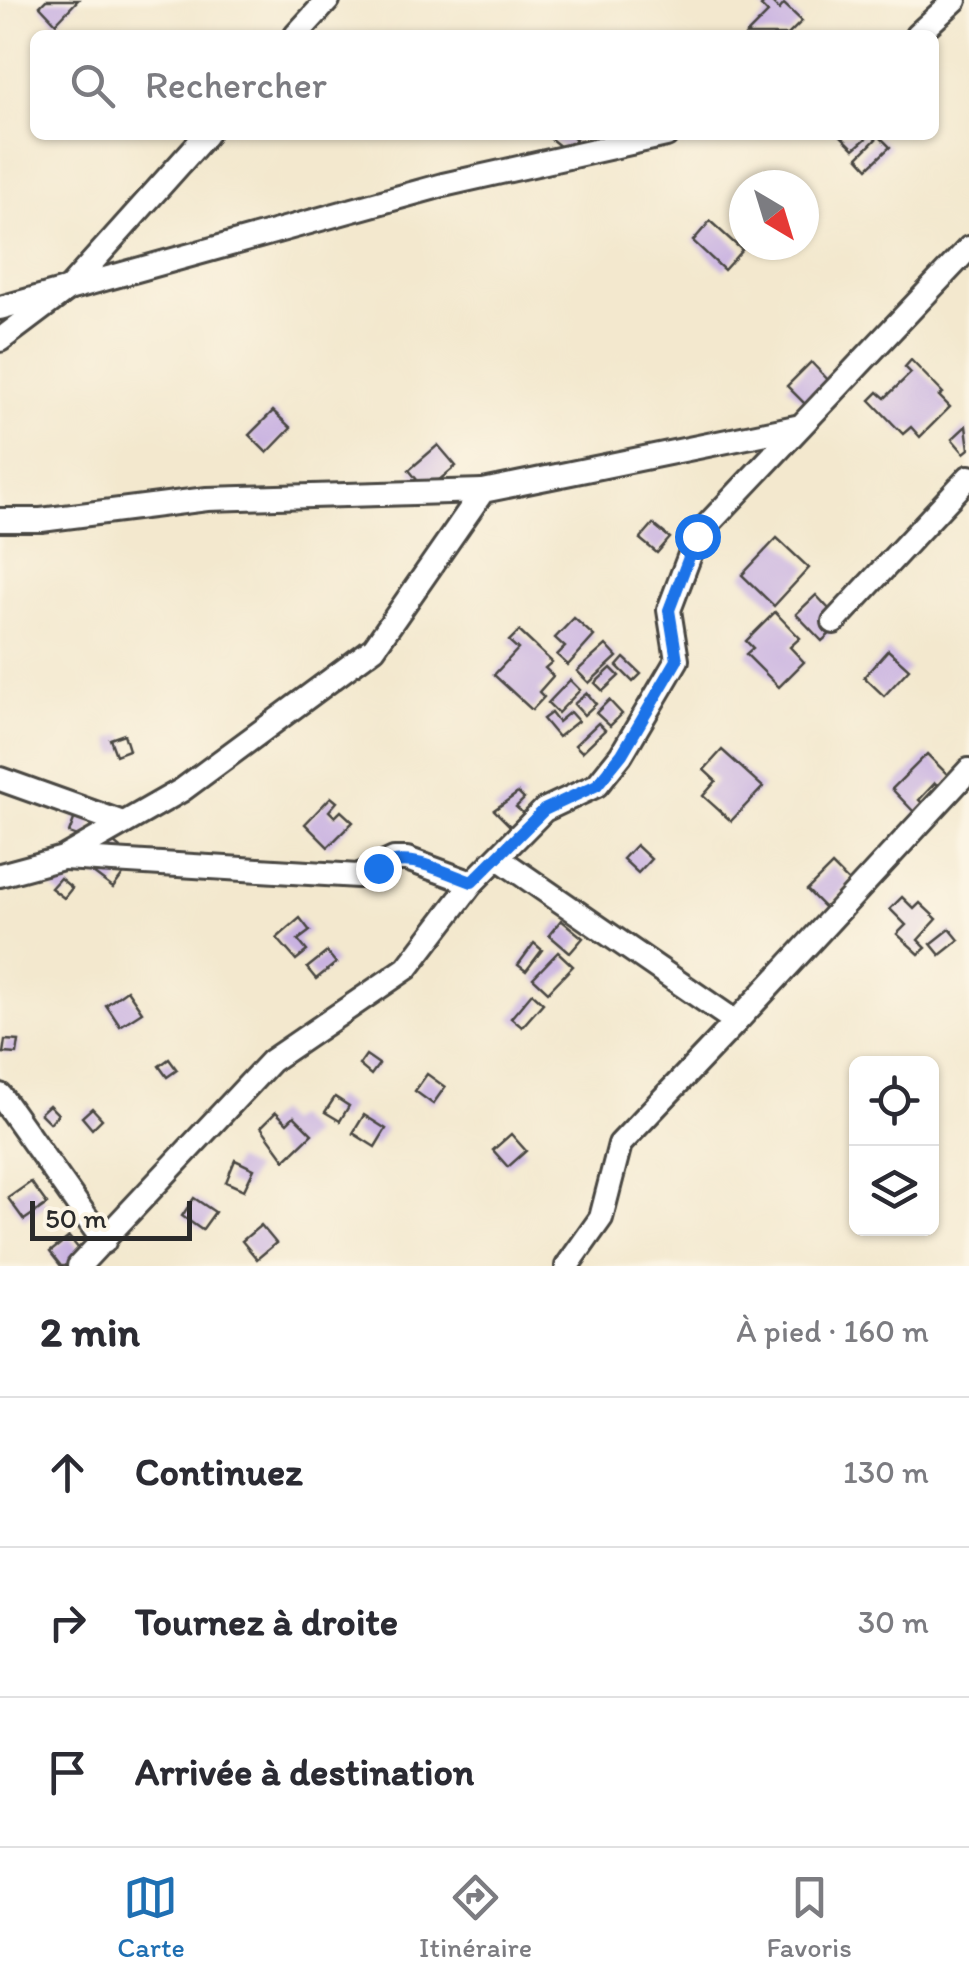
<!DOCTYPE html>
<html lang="fr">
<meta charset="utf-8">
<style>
:root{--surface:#fff;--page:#f2f2f3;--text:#2b2b33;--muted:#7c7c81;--line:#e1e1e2;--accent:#1f6fb2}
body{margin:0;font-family:Itim,sans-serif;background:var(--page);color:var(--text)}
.controls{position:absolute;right:30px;bottom:30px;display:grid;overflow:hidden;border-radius:15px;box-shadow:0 2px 8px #0004}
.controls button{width:90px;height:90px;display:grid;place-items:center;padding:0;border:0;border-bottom:2px solid var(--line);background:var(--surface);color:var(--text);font:50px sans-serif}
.compass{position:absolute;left:729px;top:170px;width:90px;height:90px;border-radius:50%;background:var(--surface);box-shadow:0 2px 8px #0004;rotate:142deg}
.scale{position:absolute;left:30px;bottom:25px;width:162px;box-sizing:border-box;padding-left:10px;border:5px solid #2b2b2b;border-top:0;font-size:28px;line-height:35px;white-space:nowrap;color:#2b2b2b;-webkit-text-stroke:8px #fcf5e5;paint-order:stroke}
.stop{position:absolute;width:30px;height:30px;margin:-22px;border:8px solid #1a73e8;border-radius:50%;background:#fff}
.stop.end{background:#1a73e8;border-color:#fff;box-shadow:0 2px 10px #0008}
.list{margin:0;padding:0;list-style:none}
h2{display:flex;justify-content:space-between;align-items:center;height:130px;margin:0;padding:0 40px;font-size:42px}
h2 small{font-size:32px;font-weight:400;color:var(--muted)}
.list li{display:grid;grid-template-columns:65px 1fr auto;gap:30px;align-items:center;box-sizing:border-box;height:150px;padding:0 40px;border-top:2px solid var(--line)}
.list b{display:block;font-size:38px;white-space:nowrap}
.list em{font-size:32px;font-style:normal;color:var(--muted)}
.icon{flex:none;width:55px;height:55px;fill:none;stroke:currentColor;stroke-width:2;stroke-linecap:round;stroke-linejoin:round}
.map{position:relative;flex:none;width:969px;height:1266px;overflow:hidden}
.search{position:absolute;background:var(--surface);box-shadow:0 2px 8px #0004;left:30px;right:30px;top:30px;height:110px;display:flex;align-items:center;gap:25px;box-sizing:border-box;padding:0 35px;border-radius:15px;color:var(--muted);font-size:38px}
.sheet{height:580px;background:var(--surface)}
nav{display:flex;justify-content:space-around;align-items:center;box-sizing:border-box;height:140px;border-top:2px solid var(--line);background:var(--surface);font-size:28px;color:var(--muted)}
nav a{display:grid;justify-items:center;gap:5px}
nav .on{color:var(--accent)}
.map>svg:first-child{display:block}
.building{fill:#c9b2e1}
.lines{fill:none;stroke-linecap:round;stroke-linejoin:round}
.minor-casing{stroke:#494743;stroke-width:28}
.minor{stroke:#fff;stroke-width:22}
.route{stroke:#1a73e8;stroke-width:12}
</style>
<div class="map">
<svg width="969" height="1266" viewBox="0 0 969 1266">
<rect width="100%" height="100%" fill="#fcf5e5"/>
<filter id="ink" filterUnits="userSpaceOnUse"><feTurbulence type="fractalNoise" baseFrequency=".01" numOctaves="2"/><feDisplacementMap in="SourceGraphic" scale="20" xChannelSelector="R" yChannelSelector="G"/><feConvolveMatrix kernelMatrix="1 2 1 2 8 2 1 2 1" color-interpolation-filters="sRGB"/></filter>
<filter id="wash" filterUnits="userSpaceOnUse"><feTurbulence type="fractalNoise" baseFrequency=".0048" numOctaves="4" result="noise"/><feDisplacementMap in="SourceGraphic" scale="40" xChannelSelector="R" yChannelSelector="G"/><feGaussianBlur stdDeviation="2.25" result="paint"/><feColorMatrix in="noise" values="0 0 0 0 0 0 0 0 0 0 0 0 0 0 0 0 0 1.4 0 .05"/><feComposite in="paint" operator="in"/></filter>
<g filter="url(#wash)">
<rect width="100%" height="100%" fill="#f3e8ce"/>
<g id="blocks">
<g class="building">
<path d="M46,0H78L56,23L40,6Z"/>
<path d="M767,0H777L773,4L779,10L784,4L802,21L788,35H746L768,13L761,6Z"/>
<path d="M554,135H571L576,139L566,151L551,139Z"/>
<path d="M840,135H870L854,149Z"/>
<path d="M879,136L890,147L868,168L858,157Z"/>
<path d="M710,221L742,250L724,270L693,241Z"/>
<path d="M911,360L943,393L939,396L950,407L920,437L911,427L903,434L870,400L878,392L885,398L911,373L905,367Z"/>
<path d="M811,362L830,382L806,405L787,386Z"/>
<path d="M273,411L291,428L267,453L249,435Z"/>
<path d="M966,426L969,449L964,453L952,439Z"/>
<path d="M438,445L456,466L426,491L409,470Z"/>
<path d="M653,524L670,538L657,553L640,539Z"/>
<path d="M777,538L809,568L774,606L742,575Z"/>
<path d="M816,595L842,623L822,641L796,614Z"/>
<path d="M775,612L800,638L790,647L804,662L779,687L746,654L753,648L746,641Z"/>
<path d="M574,618L594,636L568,665L557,655L565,647L555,638Z"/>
<path d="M519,631L552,662L545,668L553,676L539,692L544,697L532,710L494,675L518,649L509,641Z"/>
<path d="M606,645L617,657L589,683L577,671Z"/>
<path d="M888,650L909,669L884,696L864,677Z"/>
<path d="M624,658L641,674L633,682L617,666Z"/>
<path d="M611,668L619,676L603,691L595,683Z"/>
<path d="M570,680L580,690L558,713L548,703Z"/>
<path d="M587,693L596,704L584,715L574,704Z"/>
<path d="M609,700L622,714L610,726L596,713Z"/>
<path d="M570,712L578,721L558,737L543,719L551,713L558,722Z"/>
<path d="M598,723L605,730L582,752L575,745Z"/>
<path d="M124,734L129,750L116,755L110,739Z"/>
<path d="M722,750L763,787L731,821L703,796L716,781L704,770Z"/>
<path d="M927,754L951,778L940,788L935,783L919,800L925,806L916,814L892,789Z"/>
<path d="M518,793L524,799L516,807L524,814L511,827L494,810Z"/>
<path d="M331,797L337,802L329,811L335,817L341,811L353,822L328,847L305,824Z"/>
<path d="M76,814L93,820L86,839L69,833Z"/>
<path d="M103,834L124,851L131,864L113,888L81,864Z"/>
<path d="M636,845L651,859L638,873L623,859Z"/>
<path d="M832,865L850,883L825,908L807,890Z"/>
<path d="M60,878L72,888L64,898L51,888Z"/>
<path d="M902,897L914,909L920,903L937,919L918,940L926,948L919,954L897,934L906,925L890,909Z"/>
<path d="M300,918L310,931L298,940L307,951L296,960L277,938Z"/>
<path d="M561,920L583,938L570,953L549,935Z"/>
<path d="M950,929L959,940L940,955L931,944Z"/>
<path d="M534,943L542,950L526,971L518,965Z"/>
<path d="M327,952L336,963L316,979L307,968Z"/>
<path d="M558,952L573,966L548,992L533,978Z"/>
<path d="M127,990L142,1012L120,1026L106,1005Z"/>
<path d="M532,993L543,1003L522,1027L511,1018Z"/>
<path d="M5,1040L19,1041L17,1054L3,1053Z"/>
<path d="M366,1055L379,1064L371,1075L359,1065Z"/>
<path d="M169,1059L177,1070L167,1077L159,1066Z"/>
<path d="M427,1074L445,1087L433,1104L415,1091Z"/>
<path d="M335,1097L349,1106L340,1121L325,1112Z"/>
<path d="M49,1105L58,1114L50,1123L40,1113Z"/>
<path d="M92,1108L102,1119L92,1129L82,1117Z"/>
<path d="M276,1112L287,1123L294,1116L312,1134L285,1160L261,1127Z"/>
<path d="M364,1115L386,1129L375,1147L353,1133Z"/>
<path d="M511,1134L526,1151L508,1167L493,1150Z"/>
<path d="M235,1160L254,1169L244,1190L226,1182Z"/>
<path d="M31,1182L47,1204L24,1220L8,1198Z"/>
<path d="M194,1198L215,1212L202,1230L182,1216Z"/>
<path d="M261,1225L276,1243L257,1259L242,1241Z"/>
<path d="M69,1237L84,1255L70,1266H61L50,1252Z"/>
</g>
</g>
</g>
<g filter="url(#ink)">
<use href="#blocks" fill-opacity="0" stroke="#494743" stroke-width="2.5"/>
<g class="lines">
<g class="minor-casing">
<g id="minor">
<path d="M296,35L328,0"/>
<path d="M917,35L955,0"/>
<path d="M0,308L443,185L666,135"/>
<path d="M0,340L69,288L206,135"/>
<path d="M0,520H41L207,499L483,491"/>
<path d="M834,622L969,477"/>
<path d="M0,779L123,823"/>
<path d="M64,858L358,876L394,859H407L472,883"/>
<path d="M498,858L736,1022L620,1144L601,1218L567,1266"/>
<path d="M0,875L63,858L182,790L374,648L483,491L796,427"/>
<path d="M736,1022L969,770"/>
<path d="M0,1095L104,1242"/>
<path d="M79,1266L271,1061L407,968L472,883L544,810L597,785L621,755L677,660L669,610L697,536L969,248"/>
</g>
</g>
<use href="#minor" class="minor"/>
</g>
</g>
<g class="lines" filter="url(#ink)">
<path class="route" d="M378,868C408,850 441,872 472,882L544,810L597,785L622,754L677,660L669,610L697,536"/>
</g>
</svg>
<div class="controls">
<button><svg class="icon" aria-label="locate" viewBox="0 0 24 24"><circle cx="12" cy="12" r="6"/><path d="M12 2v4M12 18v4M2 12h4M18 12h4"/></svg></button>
<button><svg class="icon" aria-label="layers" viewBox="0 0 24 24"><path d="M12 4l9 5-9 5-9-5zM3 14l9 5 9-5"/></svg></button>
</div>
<svg class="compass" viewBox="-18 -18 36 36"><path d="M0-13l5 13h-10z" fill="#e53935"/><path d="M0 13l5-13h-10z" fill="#7c7c81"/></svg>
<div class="scale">50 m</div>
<div class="stop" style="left:697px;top:536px"></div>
<div class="stop end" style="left:378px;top:868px"></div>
<div class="search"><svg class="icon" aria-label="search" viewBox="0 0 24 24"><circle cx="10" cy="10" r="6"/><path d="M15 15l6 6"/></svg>Rechercher</div>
</div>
<section class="sheet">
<h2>2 min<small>À pied · 160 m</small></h2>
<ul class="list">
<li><svg class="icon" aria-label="ahead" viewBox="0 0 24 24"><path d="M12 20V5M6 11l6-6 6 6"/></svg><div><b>Continuez</b></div><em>130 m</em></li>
<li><svg class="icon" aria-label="right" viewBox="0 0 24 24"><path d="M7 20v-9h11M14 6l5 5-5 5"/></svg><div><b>Tournez à droite</b></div><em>30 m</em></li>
<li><svg class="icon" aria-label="arrive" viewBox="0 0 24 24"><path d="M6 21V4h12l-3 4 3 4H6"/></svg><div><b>Arrivée à destination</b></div></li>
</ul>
</section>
<nav>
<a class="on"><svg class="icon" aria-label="map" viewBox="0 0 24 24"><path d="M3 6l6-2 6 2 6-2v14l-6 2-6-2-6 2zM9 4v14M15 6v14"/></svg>Carte</a>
<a><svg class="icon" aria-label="directions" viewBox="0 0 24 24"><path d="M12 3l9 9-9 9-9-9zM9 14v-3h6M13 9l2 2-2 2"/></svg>Itinéraire</a>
<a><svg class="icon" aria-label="saved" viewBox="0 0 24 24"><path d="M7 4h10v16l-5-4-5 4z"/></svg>Favoris</a>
</nav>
